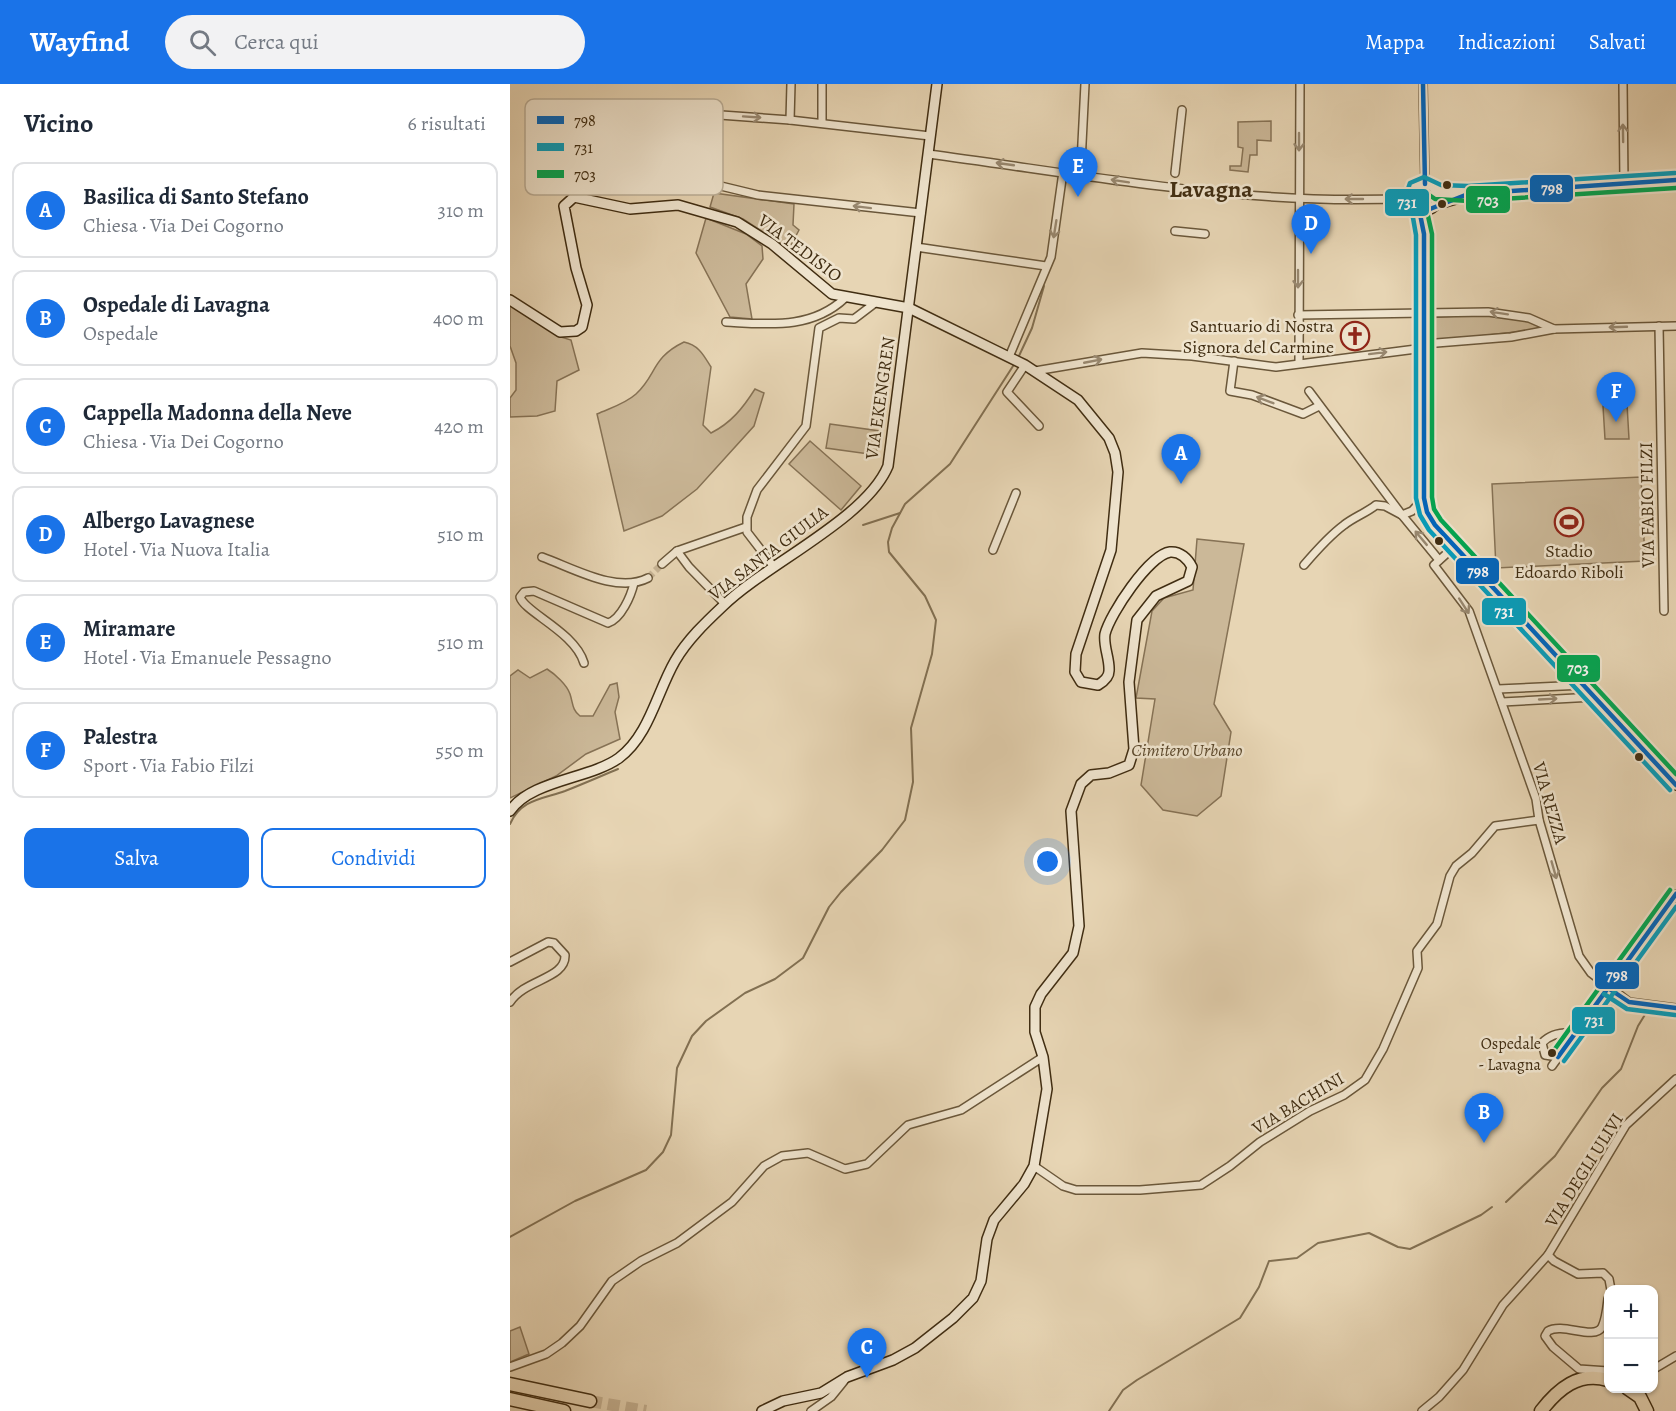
<!DOCTYPE html>
<html lang="it">
<meta charset="utf-8">
<style>
:root{--surface:#fff;--page:#f2f2f3;--text:#1f2937;--muted:#747a83;--line:#e0e1e3;--accent:#1a73e8}
body{margin:0;font-family:Alegreya,serif;background:var(--page);color:var(--text)}
.controls{position:absolute;right:18px;bottom:18px;display:grid;overflow:hidden;border-radius:12px;box-shadow:0 2px 4px #0004}
.controls button{width:54px;height:54px;display:grid;place-items:center;padding:0;border:0;border-bottom:2px solid var(--line);background:var(--surface);color:var(--text);font:30px sans-serif}
.you{position:absolute;left:538px;top:778px;width:21px;height:21px;margin:-15px;border:4px solid #fff;border-radius:50%;background:#1a73e8;box-shadow:0 0 0 9px #1a73e833}
.badge{display:grid;place-items:center;width:39px;height:39px;border-radius:50%;background:var(--accent);color:#fff;font-size:20px;font-weight:700}
.pin{position:absolute;translate:-50% -50px;filter:drop-shadow(0 2px 3px #0008)}
.pin::after{content:'';position:absolute;top:32px;width:21px;height:18px;background:inherit;clip-path:polygon(0 0,100% 0,50% 100%)}
.list{margin:0;padding:0;list-style:none}
h2{display:flex;justify-content:space-between;align-items:center;height:78px;margin:0;padding:0 24px;font-size:26px}
h2 small{font-size:20px;font-weight:400;color:var(--muted)}
.list li{display:grid;grid-template-columns:39px 1fr auto;gap:18px;align-items:center;box-sizing:border-box;height:96px;margin:0 12px 12px;padding:0 12px;border:2px solid var(--line);border-radius:12px}
.list b{display:block;font-size:22px;white-space:nowrap}
.list p{margin:0;font-size:20px;white-space:nowrap;color:var(--muted)}
.list em{font-size:20px;font-style:normal;color:var(--muted)}
.actions{display:flex;gap:12px;padding:18px 24px}
.actions a{flex:1;padding:14px 0;border:2px solid var(--accent);border-radius:12px;text-align:center;font-size:21px;color:var(--accent)}
.actions .main{background:var(--accent);color:#fff}
.icon{flex:none;width:33px;height:33px;fill:none;stroke:currentColor;stroke-width:2;stroke-linecap:round;stroke-linejoin:round}
.map{position:relative;flex:none;width:1166px;height:1327px;overflow:hidden}
header{display:flex;align-items:center;gap:36px;box-sizing:border-box;height:84px;padding:0 30px;background:var(--accent);color:#fff}
header strong{font-size:28px}
nav{display:flex;gap:33px;margin-inline-start:auto;font-size:21px}
.search{width:420px;height:54px;background:var(--page);display:flex;align-items:center;gap:15px;box-sizing:border-box;padding:0 21px;border-radius:33px;color:var(--muted);font-size:22px}
main{display:flex}
aside{flex:1;background:var(--surface)}
.map>svg:first-child{display:block}
.green{fill:#cbb898;stroke:#867255;stroke-width:1.5}
.lines{fill:none;stroke-linecap:round;stroke-linejoin:round}
.stream{stroke:#827052;stroke-width:2}
.street-tunnel{stroke:#c6b394;stroke-width:7;stroke-dasharray:7 3.5;stroke-linecap:butt}
.highway-tunnel{stroke:#c6b394;stroke-width:12;stroke-dasharray:12 6;stroke-linecap:butt}
.street-casing{stroke:#6a573a;stroke-width:10}
.secondary-casing{stroke:#402d12;stroke-width:12}
.highway-casing{stroke:#402d12;stroke-width:15}
.street{stroke:#efe4ce;stroke-width:7}
.secondary{stroke:#efe4ce;stroke-width:9}
.highway{stroke:#e7d5b4;stroke-width:12}
.bus-1-casing{stroke:#efe4ce;stroke-width:9}
.bus-2-casing{stroke:#efe4ce;stroke-width:9}
.bus-3-casing{stroke:#efe4ce;stroke-width:9}
.bus-1{stroke:#0065bd;stroke-width:4.5}
.bus-2{stroke:#069dbb;stroke-width:4.5}
.bus-3{stroke:#00a651;stroke-width:4.5}
.oneway{stroke:#988870}
.bus-dot{fill:#402d12;stroke:#efe4ce;stroke-width:2}
.labels{text-anchor:middle;dominant-baseline:central;stroke-width:5;stroke-linejoin:round;paint-order:stroke}
.bus-label{font-size:16px;fill:#402d12;stroke:#efe4ce;text-anchor:end}
.street-label{font-size:18px;fill:#402d12;stroke:#efe4ce}
.poi-label{font-size:18px;fill:#402d12;stroke:#efe4ce;text-anchor:end}
.park-label{font-size:18px;font-style:italic;fill:#5c492d;stroke:#efe4ce}
.district-label{font-size:24px;font-weight:bold;fill:#402d12;stroke:#efe4ce}
.key{fill:#efe4ce;stroke:#baad96;stroke-width:1.5}
.key-label{font-size:16px;fill:#402d12}
.line-badge{stroke:#efe4ce;stroke-width:2}
.badge-label{font-size:16px;text-anchor:middle;font-weight:bold;fill:#fff}
</style>
<header>
<strong>Wayfind</strong>
<div class="search"><svg class="icon" aria-label="search" viewBox="0 0 24 24"><circle cx="10" cy="10" r="6"/><path d="M15 15l6 6"/></svg>Cerca qui</div>
<nav><a>Mappa</a><a>Indicazioni</a><a>Salvati</a></nav>
</header>
<main>
<aside>
<h2>Vicino<small>6 risultati</small></h2>
<ul class="list">
<li><span class="badge">A</span><div><b>Basilica di Santo Stefano</b><p>Chiesa · Via Dei Cogorno</p></div><em>310 m</em></li>
<li><span class="badge">B</span><div><b>Ospedale di Lavagna</b><p>Ospedale</p></div><em>400 m</em></li>
<li><span class="badge">C</span><div><b>Cappella Madonna della Neve</b><p>Chiesa · Via Dei Cogorno</p></div><em>420 m</em></li>
<li><span class="badge">D</span><div><b>Albergo Lavagnese</b><p>Hotel · Via Nuova Italia</p></div><em>510 m</em></li>
<li><span class="badge">E</span><div><b>Miramare</b><p>Hotel · Via Emanuele Pessagno</p></div><em>510 m</em></li>
<li><span class="badge">F</span><div><b>Palestra</b><p>Sport · Via Fabio Filzi</p></div><em>550 m</em></li>
</ul>
<div class="actions"><a class="main">Salva</a><a>Condividi</a></div>
</aside>
<div class="map">
<svg width="1166" height="1327" viewBox="0 0 1166 1327">
<rect width="100%" height="100%" fill="#e7d5b4"/>
<filter id="stains"><feTurbulence type="fractalNoise" baseFrequency=".00333" numOctaves="4"/><feColorMatrix values="0 0 0 0 .2 0 0 0 0 .09 0 0 0 0 .02 0 0 0 .5 -.17"/></filter>
<radialGradient id="worn" r=".72"><stop offset=".6" stop-color="#630" stop-opacity="0"/><stop offset="1" stop-color="#630" stop-opacity=".3"/></radialGradient>
<g class="green">
<path d="M761,37V57L747,56V71H740L738,88L720,86V82H731L733,64L728,63V38Z"/>
<path d="M204,109L284,120L283,141L289,146L279,165L233,135L200,123Z"/>
<path d="M196,134L236,150L252,162L253,175L236,200L242,235L220,233L186,169Z"/>
<path d="M0,221L48,252L61,256L69,286L47,297L45,327L27,332L0,333V314L6,306V279L0,262Z"/>
<path d="M978,230L1019,235L1040,244L916,258V234Z"/>
<path d="M174,258C189,261 194,272 201,283L193,341L201,349C221,339 233,324 245,305L254,309L244,342L187,405L152,432L114,447L87,330C100,324 115,320 126,310C147,291 141,274 174,258Z"/>
<path d="M1117,320L1119,355H1095L1093,322Z"/>
<path d="M320,340L370,347L366,371L316,364Z"/>
<path d="M300,357L351,402L331,426L279,380Z"/>
<path d="M1131,393L1135,477L986,484L982,400Z"/>
<path d="M687,455L734,460L704,620L721,648L711,712L687,732L653,726L631,701L645,615L626,614L642,527L654,514L683,506Z"/>
<path d="M37,585C45,590 57,601 60,610C63,619 62,626 70,632H83L100,601L107,599L109,613L105,628L110,655L76,670L46,692L0,714V592L8,586L20,594Z"/>
<path d="M10,1243L19,1270L0,1278V1247Z"/>
</g>
<g class="lines">
<g class="stream">
<path d="M508,274L522,244L534,202"/>
<path d="M353,441L390,429"/>
<path d="M0,740C11,715 33,715 55,707C73,700 91,692 108,685"/>
<path d="M996,1118L1045,1072L1092,1004L1111,985L1128,942L1136,929L1166,932"/>
<path d="M0,1153L65,1117L136,1086L153,1068L161,1051L167,984L182,952L196,937L235,909L265,895L293,874L319,823L331,808L372,766L395,736L403,698L401,644L422,570L426,536L415,512L379,468L378,458L382,444L395,420L440,380L505,279"/>
<path d="M599,1327L613,1306L627,1296L730,1234L749,1203L759,1177L787,1174L808,1159L859,1149L888,1163L900,1165L971,1131L982,1123"/>
</g>
<path class="street-tunnel" d="M138,494L152,480"/>
<path class="highway-tunnel" d="M80,1317L136,1327"/>
<g class="street-casing">
<g id="street">
<path d="M913,0L915,100"/>
<path d="M1113,0L1114,99"/>
<path d="M280,36L281,0"/>
<path d="M312,39V0"/>
<path d="M66,67L248,111L411,129"/>
<path d="M418,70C578,91 739,123 902,114"/>
<path d="M135,84L136,32L141,26L280,36L420,52"/>
<path d="M665,89L672,26"/>
<path d="M563,90L571,79L575,0"/>
<path d="M665,147L695,150"/>
<path d="M406,163L536,182"/>
<path d="M788,231L978,228L1019,234L1044,245"/>
<path d="M216,238C258,240 301,246 335,214"/>
<path d="M1149,242L1154,527"/>
<path d="M914,260L1001,253L1044,245L1166,242"/>
<path d="M499,273L541,173L553,88"/>
<path d="M724,277L720,307L742,311L793,330L809,322"/>
<path d="M789,278L790,0"/>
<path d="M515,281L497,308L529,342"/>
<path d="M525,287L632,269L682,272L766,283L914,264"/>
<path d="M799,307L892,431L929,476"/>
<path d="M892,431L902,427L914,414"/>
<path d="M945,462L924,481L959,527L1026,715L1029,736L1069,872L1081,889L1119,918L1166,924"/>
<path d="M483,466L506,409"/>
<path d="M167,467L179,483L215,520"/>
<path d="M32,473C63,484 107,510 138,494"/>
<path d="M152,480L167,467L236,443"/>
<path d="M794,481C806,467 819,452 834,441C844,433 856,429 866,421L875,422L890,430"/>
<path d="M264,483L237,448V433L247,406L296,342L309,244L329,234L344,235L365,219"/>
<path d="M74,579C65,548 14,528 10,513L14,508L24,507L98,539C111,535 121,512 124,499"/>
<path d="M988,605L1074,601"/>
<path d="M992,618L1084,613"/>
<path d="M0,878L38,858L44,859L55,871C56,895 15,895 0,918"/>
<path d="M1048,973L1035,971L1032,959C1040,950 1053,948 1065,949"/>
<path d="M1042,982L1166,810"/>
<path d="M524,1082L553,1102L566,1106H630L691,1101L720,1082L750,1058L800,1027L834,1011L855,996L873,965L908,884L907,867L927,840L940,792L946,782L962,769L985,742L1029,736"/>
<path d="M1038,1171L1044,1177L1068,1190L1093,1189L1099,1195L1101,1206"/>
<path d="M1098,1215C1097,1223 1096,1235 1092,1243C1084,1257 1053,1238 1038,1247L1035,1252L1043,1263L1069,1285L1098,1287"/>
<path d="M0,1283L36,1270L52,1259L70,1242L102,1197L131,1177L167,1159L222,1118L254,1082L272,1072L298,1069L335,1085L357,1080L398,1041L451,1026L533,973"/>
<path d="M1144,1285L1166,1272"/>
<path d="M301,1327L321,1313L334,1297"/>
<path d="M912,1327L929,1313L953,1286L993,1221L1038,1171L1116,1041L1166,995"/>
</g>
</g>
<g class="secondary-casing">
<g id="secondary">
<circle cx="915" cy="113" r="13"/>
<path d="M927,108L958,110L1166,96"/>
<path d="M925,121L956,112"/>
<path d="M909,125L914,150V414L917,428L925,441L1166,701"/>
<path d="M0,216L50,248L66,247L72,243L77,221L66,184L54,122L64,113L120,125L168,121L227,138L262,160L322,210L399,224L515,281L568,316L599,354L605,369L608,388L601,466L566,570L565,588L571,598L588,601C593,598 599,594 599,587C600,575 593,562 595,550C600,530 639,471 660,468C670,467 678,475 682,483L678,497L646,512L627,536L619,598L624,665L619,681L599,689L581,691L571,700L561,727L569,842L563,869L531,910L525,923V948L533,973L537,1005L524,1082L514,1100L484,1136L477,1155L471,1197L463,1214L443,1234L405,1264L383,1276L337,1293L311,1309L273,1317L252,1327"/>
<path d="M0,727C21,696 80,695 109,674C139,652 147,608 165,577C177,556 196,538 213,522C256,480 356,435 378,382L427,0"/>
</g>
</g>
<g class="highway-casing">
<g id="highway">
<path d="M0,1300L80,1317"/>
<path d="M1117,1304L1130,1313L1137,1327"/>
<path d="M0,1315L54,1327"/>
<path d="M1031,1327C1048,1305 1069,1287 1098,1296"/>
</g>
</g>
<use href="#street" class="street"/>
<use href="#secondary" class="secondary"/>
<use href="#highway" class="highway"/>
<g class="bus-1-casing">
<g id="bus-1">
<path d="M913,0L915,100"/>
<path d="M909,125L914,150V414L917,428L925,441L1166,701"/>
<path d="M920,125L958,110L1166,96"/>
<path d="M1098,904L1119,918L1166,924"/>
<path d="M1048,973L1166,810"/>
</g>
</g>
<g class="bus-2-casing">
<g id="bus-2">
<path d="M1160,706L919,446L910,431L906,414V151L902,128L895,114L900,99L914,93L931,101L958,102L1165,89"/>
<path d="M1094,910L1117,925L1165,931"/>
<path d="M1054,977L1166,823"/>
</g>
</g>
<g class="bus-3-casing">
<g id="bus-3">
<path d="M1166,104L959,117L925,115L915,108L910,113L916,123L922,150V413L924,425L931,436L1166,690"/>
<path d="M1042,969L1160,806"/>
</g>
</g>
<use href="#bus-1" class="bus-1"/>
<use href="#bus-2" class="bus-2"/>
<use href="#bus-3" class="bus-3"/>
</g>
<defs><path id="oneway-shaft" d="M-6 0H5M1.5-3L5.5 0L1.5 3" fill="none" stroke-width="1.6" stroke-linecap="round" stroke-linejoin="round" transform="scale(1.5)"/></defs>
<g class="oneway">
<use href="#oneway-shaft" transform="translate(242 33) rotate(4)"/>
<use href="#oneway-shaft" transform="translate(1113 49) rotate(-91)"/>
<use href="#oneway-shaft" transform="translate(789 58) rotate(90)"/>
<use href="#oneway-shaft" transform="translate(495 80) rotate(-172)"/>
<use href="#oneway-shaft" transform="translate(610 97) rotate(-171)"/>
<use href="#oneway-shaft" transform="translate(844 115) rotate(180)"/>
<use href="#oneway-shaft" transform="translate(352 123) rotate(-173)"/>
<use href="#oneway-shaft" transform="translate(545 145) rotate(99)"/>
<use href="#oneway-shaft" transform="translate(788 195) rotate(90)"/>
<use href="#oneway-shaft" transform="translate(989 229) rotate(-171)"/>
<use href="#oneway-shaft" transform="translate(1108 243) rotate(178)"/>
<use href="#oneway-shaft" transform="translate(868 269) rotate(-7)"/>
<use href="#oneway-shaft" transform="translate(583 277) rotate(-11)"/>
<use href="#oneway-shaft" transform="translate(755 316) rotate(-159)"/>
<use href="#oneway-shaft" transform="translate(911 454) rotate(-130)"/>
<use href="#oneway-shaft" transform="translate(954 522) rotate(57)"/>
<use href="#oneway-shaft" transform="translate(1038 615) rotate(-3)"/>
<use href="#oneway-shaft" transform="translate(1044 786) rotate(74)"/>
</g>
<defs>
<g id="church-ring" transform="scale(1.5)"><circle r="9.5" fill="#efe4ce" stroke="#8f2418" stroke-width="1.5"/><path d="M-1.2-6h2.4v3.5h3.3v2.4h-3.3V6h-2.4V-.1h-3.3v-2.4h3.3Z" fill="#8f2418"/></g>
<g id="stadium-ring" transform="scale(1.5)"><circle r="9.5" fill="#efe4ce" stroke="#8f2418" stroke-width="1.5"/><path d="M0-5a6.5 5 0 1 0 0 10a6.5 5 0 1 0 0-10ZM-3.5-1.8h7v3.6h-7Z" fill="#8f2418"/></g>
</defs>
<g fill-rule="evenodd">
<use href="#church-ring" x="845" y="252"/>
<use href="#stadium-ring" x="1059" y="438"/>
</g>
<g class="bus-dot">
<circle cx="937" cy="101" r="5"/>
<circle cx="932" cy="120" r="5"/>
<circle cx="929" cy="457" r="5"/>
<circle cx="1129" cy="673" r="5"/>
<circle cx="1042" cy="969" r="5"/>
</g>
<g class="labels">
<g class="bus-label">
<text x="1031" y="960">Ospedale<tspan x="1031" dy="21">- Lavagna</tspan></text>
</g>
<g class="street-label">
<text transform="translate(290 164) rotate(37)">VIA TEDISIO</text>
<text transform="translate(370 314) rotate(-82)">VIA EKENGREN</text>
<text transform="translate(1137 421) rotate(-91)">VIA FABIO FILZI</text>
<text transform="translate(258 469) rotate(-37)">VIA SANTA GIULIA</text>
<text transform="translate(1040 719) rotate(74)">VIA REZZA</text>
<text transform="translate(788 1019) rotate(-31)">VIA BACHINI</text>
<text transform="translate(1074 1086) rotate(-58)">VIA DEGLI ULIVI</text>
</g>
<g class="poi-label">
<text x="824" y="242">Santuario di Nostra<tspan x="824" dy="21">Signora del Carmine</tspan></text>
<text x="1059" y="467" text-anchor="middle">Stadio<tspan x="1059" dy="21">Edoardo Riboli</tspan></text>
</g>
<g class="park-label">
<text x="677" y="666">Cimitero Urbano</text>
</g>
<g class="district-label">
<text x="701" y="105">Lavagna</text>
</g>
</g>
<rect x="15" y="15" width="198" height="96" rx="9" class="key"/>
<rect x="27" y="32" width="27" height="8" fill="#0065bd"/>
<rect x="27" y="59" width="27" height="8" fill="#069dbb"/>
<rect x="27" y="86" width="27" height="8" fill="#00a651"/>
<g class="key-label">
<text x="64" y="42">798</text>
<text x="64" y="69">731</text>
<text x="64" y="96">703</text>
</g>
<g class="line-badge">
<rect x="1019" y="90" width="45" height="29" rx="6" fill="#0065bd"/>
<rect x="955" y="101" width="46" height="29" rx="6" fill="#00a651"/>
<rect x="874" y="104" width="46" height="29" rx="6" fill="#069dbb"/>
<rect x="945" y="473" width="45" height="28" rx="6" fill="#0065bd"/>
<rect x="971" y="513" width="46" height="29" rx="6" fill="#069dbb"/>
<rect x="1046" y="570" width="45" height="29" rx="6" fill="#00a651"/>
<rect x="1084" y="877" width="46" height="29" rx="6" fill="#0065bd"/>
<rect x="1061" y="922" width="45" height="29" rx="6" fill="#069dbb"/>
</g>
<g class="badge-label">
<text x="1042" y="110">798</text>
<text x="978" y="122">703</text>
<text x="897" y="124">731</text>
<text x="968" y="493">798</text>
<text x="994" y="533">731</text>
<text x="1068" y="590">703</text>
<text x="1107" y="897">798</text>
<text x="1084" y="942">731</text>
</g>
<rect width="100%" height="100%" filter="url(#stains)"/>
<rect width="100%" height="100%" fill="url(#worn)"/>
</svg>
<div class="controls">
<button>+</button>
<button>−</button>
</div>
<div class="you"></div>
<div class="pin badge" style="left:671px;top:400px">A</div>
<div class="pin badge" style="left:974px;top:1059px">B</div>
<div class="pin badge" style="left:357px;top:1294px">C</div>
<div class="pin badge" style="left:801px;top:170px">D</div>
<div class="pin badge" style="left:568px;top:113px">E</div>
<div class="pin badge" style="left:1106px;top:338px">F</div>
</div>
</main>
